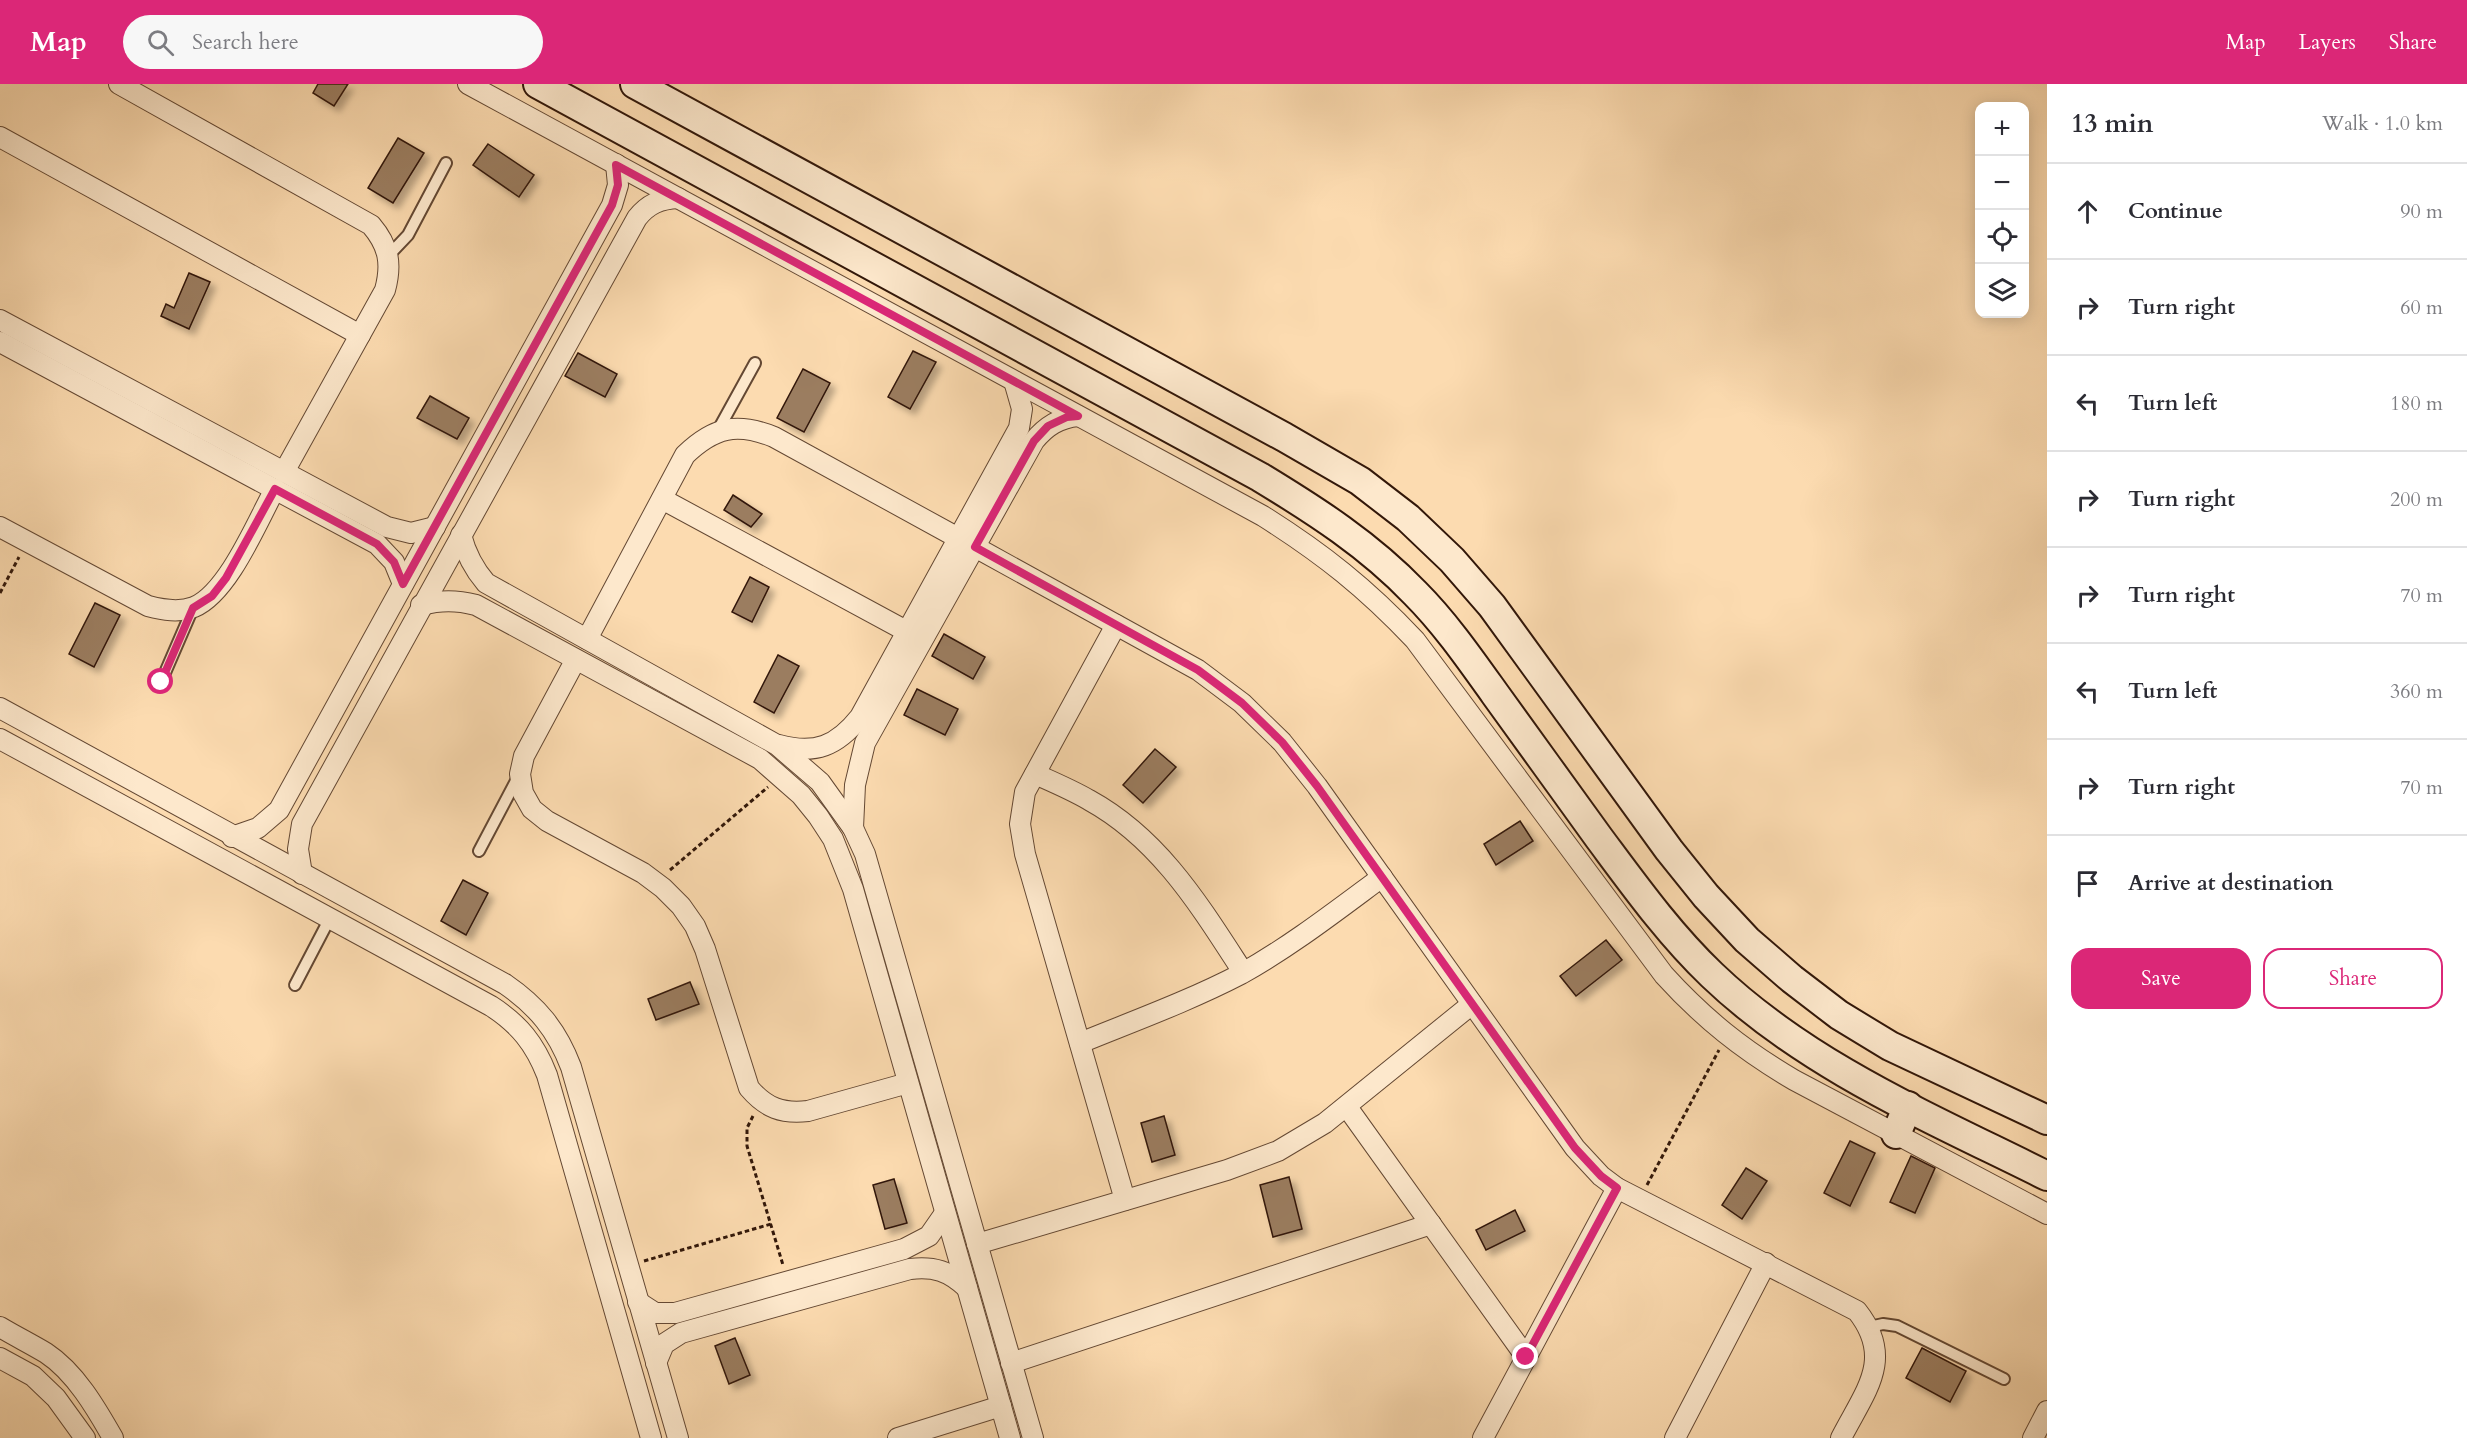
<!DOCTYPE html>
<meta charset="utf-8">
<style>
:root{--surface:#fff;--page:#f7f7f7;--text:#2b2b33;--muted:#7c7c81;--line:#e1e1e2;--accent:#db2777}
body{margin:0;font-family:Cardo,serif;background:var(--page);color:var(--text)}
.controls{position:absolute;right:18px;top:18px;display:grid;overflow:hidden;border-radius:12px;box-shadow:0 3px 15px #0003}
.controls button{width:54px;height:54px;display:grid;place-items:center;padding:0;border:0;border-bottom:2px solid var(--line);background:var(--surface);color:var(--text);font:30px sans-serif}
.stop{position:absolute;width:18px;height:18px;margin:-14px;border:4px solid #db2777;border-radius:50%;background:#fff}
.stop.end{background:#db2777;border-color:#fff;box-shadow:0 2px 6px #0008}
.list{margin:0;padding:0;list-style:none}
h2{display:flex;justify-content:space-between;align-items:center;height:78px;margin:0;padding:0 24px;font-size:26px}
h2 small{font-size:20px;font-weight:400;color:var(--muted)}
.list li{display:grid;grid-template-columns:39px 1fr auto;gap:18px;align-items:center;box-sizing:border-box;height:96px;padding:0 24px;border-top:2px solid var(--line)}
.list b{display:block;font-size:22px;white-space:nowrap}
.list em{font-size:20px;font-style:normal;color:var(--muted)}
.actions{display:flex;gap:12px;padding:18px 24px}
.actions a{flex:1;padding:14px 0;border:2px solid var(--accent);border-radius:18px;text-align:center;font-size:21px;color:var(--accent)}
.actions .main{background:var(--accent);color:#fff}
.icon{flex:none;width:33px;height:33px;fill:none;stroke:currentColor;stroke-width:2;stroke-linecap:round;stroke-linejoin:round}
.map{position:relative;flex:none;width:2047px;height:1354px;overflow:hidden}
header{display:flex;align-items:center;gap:36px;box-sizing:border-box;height:84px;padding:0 30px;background:var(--accent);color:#fff}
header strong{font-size:28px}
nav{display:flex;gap:33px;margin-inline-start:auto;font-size:21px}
.search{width:420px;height:54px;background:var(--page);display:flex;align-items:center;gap:15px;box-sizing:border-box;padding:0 21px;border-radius:33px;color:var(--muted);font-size:22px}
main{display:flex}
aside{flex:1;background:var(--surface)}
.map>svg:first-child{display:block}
.building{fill:#9b7d60;stroke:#321709;stroke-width:1.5;filter:url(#shadow)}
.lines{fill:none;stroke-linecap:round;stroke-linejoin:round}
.lane-casing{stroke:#644833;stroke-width:14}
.street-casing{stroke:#644833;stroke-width:22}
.secondary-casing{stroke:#321709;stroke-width:32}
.path{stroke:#321709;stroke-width:3;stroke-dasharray:4.5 3;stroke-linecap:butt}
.lane{stroke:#fde8cc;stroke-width:10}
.street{stroke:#fde8cc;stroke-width:20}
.secondary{stroke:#fde8cc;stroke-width:28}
.route{stroke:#db2777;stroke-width:8}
</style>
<header>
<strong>Map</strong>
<div class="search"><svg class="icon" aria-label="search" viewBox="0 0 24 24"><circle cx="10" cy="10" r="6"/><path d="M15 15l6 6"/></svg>Search here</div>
<nav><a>Map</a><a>Layers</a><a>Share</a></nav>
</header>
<main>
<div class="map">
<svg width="2047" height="1354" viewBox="0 0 2047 1354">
<defs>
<filter id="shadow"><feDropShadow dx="5.5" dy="5.5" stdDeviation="3" flood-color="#0004"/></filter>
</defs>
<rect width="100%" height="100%" fill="#fcdbb0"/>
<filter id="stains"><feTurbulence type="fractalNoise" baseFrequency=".00333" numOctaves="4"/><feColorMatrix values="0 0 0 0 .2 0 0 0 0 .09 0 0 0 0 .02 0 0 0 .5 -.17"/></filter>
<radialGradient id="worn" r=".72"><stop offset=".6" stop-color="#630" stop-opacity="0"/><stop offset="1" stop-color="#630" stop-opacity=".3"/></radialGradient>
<g class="building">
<path d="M318,0H348L334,22L313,9Z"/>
<path d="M398,54L424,69L393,119L368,104Z"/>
<path d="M488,60L534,91L519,113L473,81Z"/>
<path d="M189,189L210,198L189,245L161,232L166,220L174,224Z"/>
<path d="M913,267L936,278L910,325L888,313Z"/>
<path d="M578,269L617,290L605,313L565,292Z"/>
<path d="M803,285L830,299L804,348L777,334Z"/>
<path d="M430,312L469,334L457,355L417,334Z"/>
<path d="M733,411L762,430L751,443L724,426Z"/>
<path d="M750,493L769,503L752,538L732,528Z"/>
<path d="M95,519L120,531L94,583L69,570Z"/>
<path d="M944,550L985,573L973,595L932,572Z"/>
<path d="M778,571L799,582L774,629L754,618Z"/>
<path d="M917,605L958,625L945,651L904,631Z"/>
<path d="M1155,665L1176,683L1143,719L1123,701Z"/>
<path d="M1520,737L1533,757L1496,781L1484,760Z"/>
<path d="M463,796L488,809L466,851L441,837Z"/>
<path d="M1606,856L1622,876L1576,912L1560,892Z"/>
<path d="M690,898L699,920L656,936L648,915Z"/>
<path d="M1164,1032L1175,1071L1152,1078L1141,1039Z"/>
<path d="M1850,1057L1875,1069L1850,1122L1824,1109Z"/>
<path d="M1911,1072L1935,1084L1915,1129L1890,1118Z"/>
<path d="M1746,1084L1767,1097L1742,1135L1722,1121Z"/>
<path d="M1289,1093L1302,1145L1273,1153L1260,1101Z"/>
<path d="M894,1095L907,1139L885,1145L873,1101Z"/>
<path d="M1515,1126L1525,1147L1486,1166L1476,1146Z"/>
<path d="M735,1254L750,1291L729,1300L715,1262Z"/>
<path d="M1922,1264L1966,1287L1950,1318L1906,1294Z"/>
</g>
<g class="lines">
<g class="lane-casing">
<g id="lane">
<path d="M389,171L408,151L446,79"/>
<path d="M717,348L755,279"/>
<path d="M161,598L193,524"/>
<path d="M479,767L518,693"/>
<path d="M295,901L330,834"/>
<path d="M1869,1243L1883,1240L1897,1242L2004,1295"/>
</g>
</g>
<g class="street-casing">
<g id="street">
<path d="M119,0L371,141C389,162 392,180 385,206L284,388"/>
<path d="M468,0L1263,432C1323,470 1366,504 1415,556L1664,891C1704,935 1743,966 1794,996L2047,1130"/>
<path d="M0,53L360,251"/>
<path d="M0,236L387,443L411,449L435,443"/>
<path d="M0,258L377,460L394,478L403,500"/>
<path d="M662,415L908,548"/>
<path d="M0,443L148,522C163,526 179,529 194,523C228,509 257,438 275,405"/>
<path d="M461,451C466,470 473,484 486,499L777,661L820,698L853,744L865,770L1033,1354"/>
<path d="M975,463L1198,586L1242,619L1282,658L1317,702L1575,1064L1601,1092L1617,1104L1857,1227C1895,1275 1865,1307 1841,1354"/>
<path d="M421,521C441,516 456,516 476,521L760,675L801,711L818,732L833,755L853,805L1010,1354"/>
<path d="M1116,541L1025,708L1020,740L1025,770L1125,1116"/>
<path d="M587,555L685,371C714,343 737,338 774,353L960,455"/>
<path d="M575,577L524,672L520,690L523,709L532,725L547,737L643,789L663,804L681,822L695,842L705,865L749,1004C766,1024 782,1030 808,1027L908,999"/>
<path d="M0,624L505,900C537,922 557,946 571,983L678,1354"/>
<path d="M0,655L491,922C519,940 535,960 547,991L651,1354"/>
<path d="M779,661C815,671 837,662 860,633L1019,344L1022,325L1014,297"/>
<path d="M1035,690C1053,698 1072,706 1089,716C1160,755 1200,822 1243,888"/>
<path d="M853,744L855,701L865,659L1034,357C1046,342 1059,334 1078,332"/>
<path d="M232,753L258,744L279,726L612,121L618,101L616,80"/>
<path d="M302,790L298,765L302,740L637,134C648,120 660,115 678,114"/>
<path d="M1080,959C1134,937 1189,917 1241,890C1291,862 1336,827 1382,793"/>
<path d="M1347,1023L1526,1273"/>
<path d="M977,1160L1227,1086L1278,1067L1325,1039L1472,920"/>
<path d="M638,1218L655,1229H675L904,1165L929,1152L945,1129"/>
<path d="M0,1243C15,1252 31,1260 46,1269C75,1288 96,1324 113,1354"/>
<path d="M0,1274L33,1292L56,1314L85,1354"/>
<path d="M656,1279L664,1260L681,1249L910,1185C934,1182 949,1187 967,1204"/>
<path d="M1011,1279L1431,1140"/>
<path d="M898,1354L1001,1322"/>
<path d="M1483,1354L1617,1104"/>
<path d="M1675,1354L1766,1179"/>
<path d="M2033,1354L2047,1327"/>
</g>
</g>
<g class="secondary-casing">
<g id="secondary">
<path d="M538,0L1260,393C1316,427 1369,461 1415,509C1445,539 1470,575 1495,610C1530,658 1564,706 1599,754C1634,801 1669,850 1712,891C1807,982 1931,1034 2047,1092"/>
<path d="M635,0L1284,353L1360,397L1408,434L1452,476L1492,522L1669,766L1706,812L1747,856L1792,895L1839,931L1890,962L2047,1036"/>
<path d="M1896,1050L1908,1022"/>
</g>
</g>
<g class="path">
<path d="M0,509L19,473"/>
<path d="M670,786L768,703"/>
<path d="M753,1032L747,1044V1062L783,1181"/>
<path d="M1647,1101L1719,966"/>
<path d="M644,1177L771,1140"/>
</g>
<use href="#lane" class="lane"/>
<use href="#street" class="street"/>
<use href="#secondary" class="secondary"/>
</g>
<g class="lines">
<path class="route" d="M161,598L193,524L212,512L226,494L275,405L377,460L394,478L403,500L612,121L618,101L616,81L1078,332L1067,333L1048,342L1034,357L975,463L1198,586L1242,619L1282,658L1317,702L1575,1064L1601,1092L1617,1104L1526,1273"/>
</g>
<rect width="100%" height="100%" filter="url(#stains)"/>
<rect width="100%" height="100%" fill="url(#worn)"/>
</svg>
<div class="controls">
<button>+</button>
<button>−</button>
<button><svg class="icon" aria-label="locate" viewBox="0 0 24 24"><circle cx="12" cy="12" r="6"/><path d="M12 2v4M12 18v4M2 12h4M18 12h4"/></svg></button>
<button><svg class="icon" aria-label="layers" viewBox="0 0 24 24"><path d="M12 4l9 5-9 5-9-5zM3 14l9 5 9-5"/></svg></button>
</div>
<div class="stop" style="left:161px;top:598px"></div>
<div class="stop end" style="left:1526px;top:1273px"></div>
</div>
<aside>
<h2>13 min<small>Walk · 1.0 km</small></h2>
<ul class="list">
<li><svg class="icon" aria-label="ahead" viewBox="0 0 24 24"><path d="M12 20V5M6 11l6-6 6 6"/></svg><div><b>Continue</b></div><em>90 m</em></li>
<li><svg class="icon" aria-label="right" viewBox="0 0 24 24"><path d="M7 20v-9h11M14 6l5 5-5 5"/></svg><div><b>Turn right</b></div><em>60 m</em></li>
<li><svg class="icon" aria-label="left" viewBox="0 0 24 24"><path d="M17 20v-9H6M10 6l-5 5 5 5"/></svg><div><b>Turn left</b></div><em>180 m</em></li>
<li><svg class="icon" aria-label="right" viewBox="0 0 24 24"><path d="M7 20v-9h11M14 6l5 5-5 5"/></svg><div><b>Turn right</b></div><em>200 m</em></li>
<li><svg class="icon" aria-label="right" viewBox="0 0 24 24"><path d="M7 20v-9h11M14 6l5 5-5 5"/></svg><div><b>Turn right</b></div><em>70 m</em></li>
<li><svg class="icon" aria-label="left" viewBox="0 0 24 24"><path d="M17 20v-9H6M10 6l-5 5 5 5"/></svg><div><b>Turn left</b></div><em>360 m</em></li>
<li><svg class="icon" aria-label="right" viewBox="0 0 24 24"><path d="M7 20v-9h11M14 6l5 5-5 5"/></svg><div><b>Turn right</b></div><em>70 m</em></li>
<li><svg class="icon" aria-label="arrive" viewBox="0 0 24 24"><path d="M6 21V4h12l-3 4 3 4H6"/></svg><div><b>Arrive at destination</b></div></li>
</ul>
<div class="actions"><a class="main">Save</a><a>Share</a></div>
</aside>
</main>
